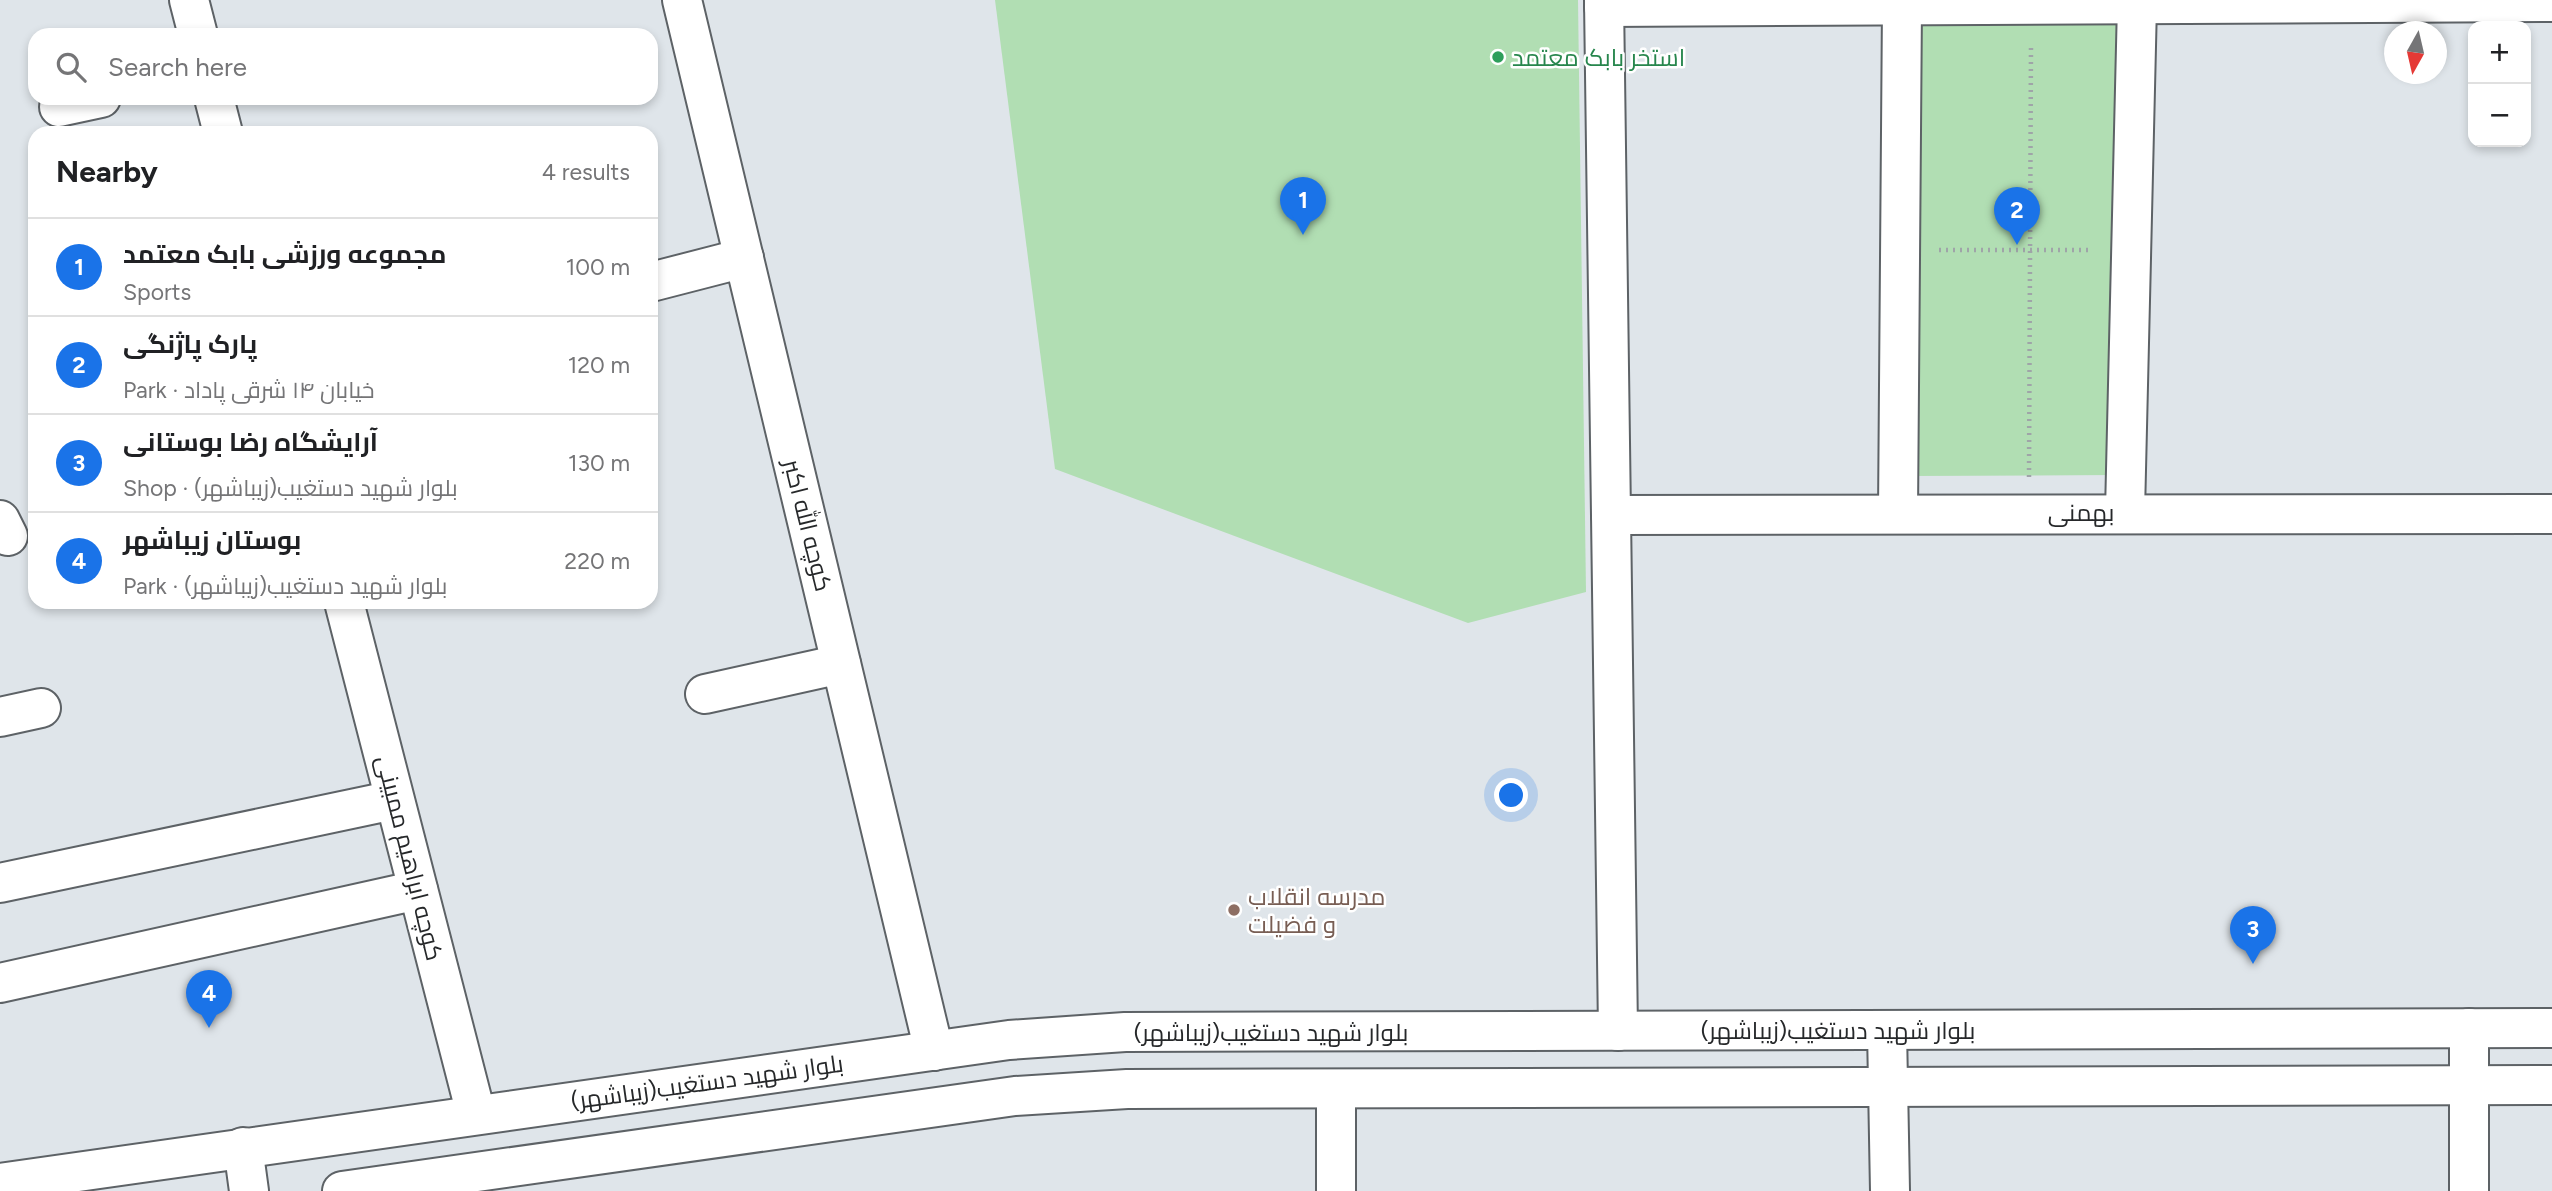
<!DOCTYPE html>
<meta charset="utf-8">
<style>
:root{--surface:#fff;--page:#f2f2f2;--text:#202124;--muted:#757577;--line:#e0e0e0;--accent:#1a73e8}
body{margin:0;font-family:Figtree,Cairo,sans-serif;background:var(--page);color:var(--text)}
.controls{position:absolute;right:21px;top:21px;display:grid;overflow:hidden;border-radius:14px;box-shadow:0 4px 10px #0003}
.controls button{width:63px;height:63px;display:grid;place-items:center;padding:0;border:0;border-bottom:2px solid var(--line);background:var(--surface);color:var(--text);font:35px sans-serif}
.compass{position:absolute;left:2384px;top:21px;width:63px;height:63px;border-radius:50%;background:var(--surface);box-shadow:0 4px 10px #0003;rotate:188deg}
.you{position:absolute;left:1512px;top:796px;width:24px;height:24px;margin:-18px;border:5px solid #fff;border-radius:50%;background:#1a73e8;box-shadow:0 0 0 10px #1a73e833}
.badge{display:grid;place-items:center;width:46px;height:46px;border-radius:50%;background:var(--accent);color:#fff;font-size:23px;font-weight:700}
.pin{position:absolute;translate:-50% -58px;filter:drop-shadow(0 2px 4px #0008)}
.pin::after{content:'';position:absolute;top:37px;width:24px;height:21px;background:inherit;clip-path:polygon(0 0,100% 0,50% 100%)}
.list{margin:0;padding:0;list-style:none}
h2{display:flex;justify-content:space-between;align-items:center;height:91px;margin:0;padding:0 28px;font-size:30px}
h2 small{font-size:23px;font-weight:400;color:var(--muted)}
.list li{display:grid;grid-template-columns:46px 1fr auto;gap:21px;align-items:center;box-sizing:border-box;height:98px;padding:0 28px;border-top:2px solid var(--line)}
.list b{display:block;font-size:26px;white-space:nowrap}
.list p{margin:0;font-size:23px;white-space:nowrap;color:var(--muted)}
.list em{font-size:23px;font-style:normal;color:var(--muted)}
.icon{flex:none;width:38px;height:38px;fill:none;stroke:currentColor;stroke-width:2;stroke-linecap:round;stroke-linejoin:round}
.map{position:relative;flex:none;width:2552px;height:1191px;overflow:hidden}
.search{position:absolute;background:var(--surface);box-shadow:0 4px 10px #0003;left:28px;top:28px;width:630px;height:77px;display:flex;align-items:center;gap:18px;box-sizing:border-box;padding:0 24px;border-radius:21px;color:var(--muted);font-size:26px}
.panel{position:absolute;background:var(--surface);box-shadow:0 4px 10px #0003;left:28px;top:126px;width:630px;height:483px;border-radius:21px}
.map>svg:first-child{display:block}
.green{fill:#b1deb3}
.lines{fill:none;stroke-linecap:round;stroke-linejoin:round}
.minor-casing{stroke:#5d6266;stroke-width:42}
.path{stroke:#9fa4a8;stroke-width:4.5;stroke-dasharray:2 5;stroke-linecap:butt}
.minor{stroke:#fff;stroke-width:38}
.leisure-dot{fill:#2e9e5b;stroke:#fff;stroke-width:2.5}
.education-dot{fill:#8d6e63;stroke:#fff;stroke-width:2.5}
.labels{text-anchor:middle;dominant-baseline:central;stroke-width:5;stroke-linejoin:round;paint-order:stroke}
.leisure-label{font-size:24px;fill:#27864d;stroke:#fff;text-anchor:start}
.street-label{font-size:24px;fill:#26282a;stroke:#fff}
.education-label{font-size:24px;fill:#785e54;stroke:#fff;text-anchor:start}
</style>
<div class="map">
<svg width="2552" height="1191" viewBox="0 0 2552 1191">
<rect width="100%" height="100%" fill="#dfe5ea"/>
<g class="green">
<path d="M995,0H1578L1586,592L1468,623L1055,469Z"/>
<path d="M2127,14L2117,475L1910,476L1913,15Z"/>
</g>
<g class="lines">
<g class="minor-casing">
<g id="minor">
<path d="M189,0L198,35"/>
<path d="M682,0L934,1051"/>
<path d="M1604,0L1618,1031"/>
<path d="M1604,7L2552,2"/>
<path d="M214,98L223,133"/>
<path d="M59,107L101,98"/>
<path d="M651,282L744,258"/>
<path d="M2125,512L2137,4"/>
<path d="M1898,513L1902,5"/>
<path d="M1611,515L2552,514"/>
<path d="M0,520L8,536"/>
<path d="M344,602L476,1114"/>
<path d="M705,694L841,664"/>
<path d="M0,717L41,708"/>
<path d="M0,883L394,800"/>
<path d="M0,983L418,890"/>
<path d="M2469,1028V1191"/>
<path d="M1887,1030L1890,1191"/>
<path d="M1336,1089V1191"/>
<path d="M243,1147L249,1191"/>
<path d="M0,1183L1009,1040L1125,1032L2552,1028"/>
<path d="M342,1191L1015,1096L1127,1089L2552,1085"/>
</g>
</g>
<g class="path">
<path d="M1939,250H2092"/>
<path d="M2029,477L2031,45"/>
</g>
<use href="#minor" class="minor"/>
</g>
<circle class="leisure-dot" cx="1498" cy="57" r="7"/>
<circle class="education-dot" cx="1234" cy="910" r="7"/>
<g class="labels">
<g class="leisure-label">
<text x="1512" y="57">استخر بابک معتمد</text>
</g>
<g class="street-label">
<text x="2081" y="512">بهمنی</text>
<text transform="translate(808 525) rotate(76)">کوچه الله اکبر</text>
<text transform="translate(410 858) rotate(76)">کوچه ابراهیم ممبینی</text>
<text x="1838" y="1030">بلوار شهید دستغیب(زیباشهر)</text>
<text x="1271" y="1032">بلوار شهید دستغیب(زیباشهر)</text>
<text transform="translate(707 1082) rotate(-8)">بلوار شهید دستغیب(زیباشهر)</text>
</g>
<g class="education-label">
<text x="1248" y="896">مدرسه انقلاب<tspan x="1248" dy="28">و فضیلت</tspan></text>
</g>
</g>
</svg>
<div class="controls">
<button>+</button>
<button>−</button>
</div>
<svg class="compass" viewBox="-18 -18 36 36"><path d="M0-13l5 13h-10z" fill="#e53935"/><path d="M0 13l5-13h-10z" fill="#757577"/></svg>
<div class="you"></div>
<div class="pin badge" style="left:1303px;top:235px">1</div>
<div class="pin badge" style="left:2017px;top:245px">2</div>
<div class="pin badge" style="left:2253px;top:964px">3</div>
<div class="pin badge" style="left:209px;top:1028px">4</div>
<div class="search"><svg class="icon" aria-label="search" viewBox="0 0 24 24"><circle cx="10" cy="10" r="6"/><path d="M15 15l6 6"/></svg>Search here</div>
<section class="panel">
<h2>Nearby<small>4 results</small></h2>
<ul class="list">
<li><span class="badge">1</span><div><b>مجموعه ورزشی بابک معتمد</b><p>Sports</p></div><em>100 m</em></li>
<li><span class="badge">2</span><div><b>پارک پاژنگی</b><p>Park · خیابان ۱۴ شرقی پاداد</p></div><em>120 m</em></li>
<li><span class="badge">3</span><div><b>آرایشگاه رضا بوستانی</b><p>Shop · بلوار شهید دستغیب(زیباشهر)</p></div><em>130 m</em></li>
<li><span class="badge">4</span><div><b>بوستان زیباشهر</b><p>Park · بلوار شهید دستغیب(زیباشهر)</p></div><em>220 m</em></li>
</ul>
</section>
</div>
